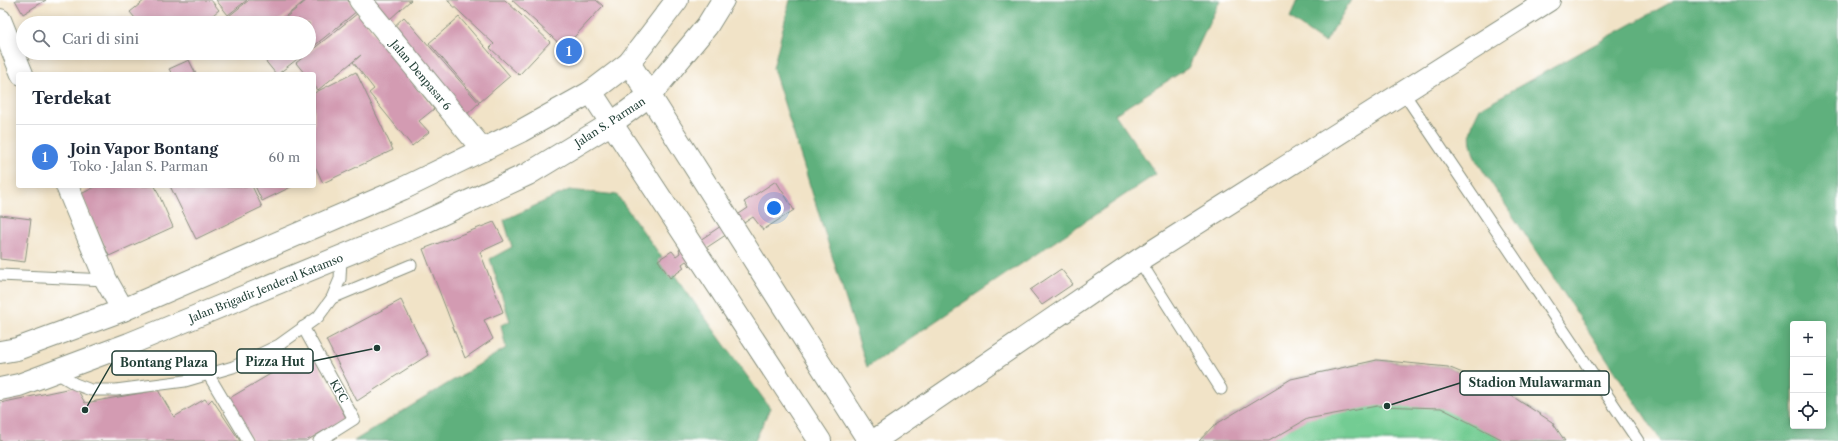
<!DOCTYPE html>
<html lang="id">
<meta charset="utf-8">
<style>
:root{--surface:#fff;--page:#f2f2f3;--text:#1f2937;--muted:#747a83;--line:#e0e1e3;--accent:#1f6fb2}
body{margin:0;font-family:"Libre Caslon Text",serif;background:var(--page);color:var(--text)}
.controls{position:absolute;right:12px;bottom:12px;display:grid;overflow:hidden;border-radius:4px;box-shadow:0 2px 10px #0003}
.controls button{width:36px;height:36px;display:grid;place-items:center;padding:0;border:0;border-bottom:1px solid var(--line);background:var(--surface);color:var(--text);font:20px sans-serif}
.you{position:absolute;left:774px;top:208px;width:14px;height:14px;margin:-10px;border:3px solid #fff;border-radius:50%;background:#1a73e8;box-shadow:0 0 0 6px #1a73e833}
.badge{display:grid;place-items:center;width:26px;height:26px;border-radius:50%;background:var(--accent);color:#fff;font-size:13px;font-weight:700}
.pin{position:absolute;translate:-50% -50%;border:2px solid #fff;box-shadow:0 1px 4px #0006}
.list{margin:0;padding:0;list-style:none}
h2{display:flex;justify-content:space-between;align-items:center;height:52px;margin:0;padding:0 16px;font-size:17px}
h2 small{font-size:13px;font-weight:400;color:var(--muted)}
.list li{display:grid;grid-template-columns:26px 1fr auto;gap:12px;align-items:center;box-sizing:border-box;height:64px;padding:0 16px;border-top:1px solid var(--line)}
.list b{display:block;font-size:15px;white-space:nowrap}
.list p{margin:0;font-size:13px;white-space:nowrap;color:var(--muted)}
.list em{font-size:13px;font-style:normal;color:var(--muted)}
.icon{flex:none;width:22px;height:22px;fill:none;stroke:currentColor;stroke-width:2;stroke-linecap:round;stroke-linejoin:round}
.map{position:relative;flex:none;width:1838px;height:441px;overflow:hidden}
.search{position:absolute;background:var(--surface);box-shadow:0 2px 10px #0003;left:16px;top:16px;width:300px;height:44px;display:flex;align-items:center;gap:10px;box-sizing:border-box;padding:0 14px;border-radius:22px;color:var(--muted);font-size:15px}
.panel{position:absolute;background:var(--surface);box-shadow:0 2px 10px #0003;left:16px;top:72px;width:300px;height:116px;border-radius:4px}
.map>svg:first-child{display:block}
.green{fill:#73cc93;stroke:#498464}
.forest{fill:#5eb07d;stroke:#3e7658;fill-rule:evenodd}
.building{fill:#d39bb2}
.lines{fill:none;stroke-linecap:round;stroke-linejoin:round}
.lane-casing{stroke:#88907e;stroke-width:13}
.street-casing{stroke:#88907e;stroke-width:24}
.secondary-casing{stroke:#88907e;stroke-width:24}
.lane{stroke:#fff;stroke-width:11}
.street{stroke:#fff;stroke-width:22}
.secondary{stroke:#fff;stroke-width:22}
.labels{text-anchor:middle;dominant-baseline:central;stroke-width:3;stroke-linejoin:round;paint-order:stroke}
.street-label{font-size:11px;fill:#1f3d34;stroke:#fff}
.leader{fill:none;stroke:#1f3d34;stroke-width:1.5}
.callout-dot{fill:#1f3d34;stroke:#fff;stroke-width:1.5}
.callout{fill:#fff;stroke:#1f3d34;stroke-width:1.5}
.callout-label{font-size:12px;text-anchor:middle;font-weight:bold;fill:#1f3d34}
</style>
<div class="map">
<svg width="1838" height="441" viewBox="0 0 1838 441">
<rect width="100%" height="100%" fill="#fff"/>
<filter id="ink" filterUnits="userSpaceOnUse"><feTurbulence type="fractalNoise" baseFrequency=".025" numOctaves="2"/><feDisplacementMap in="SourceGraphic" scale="8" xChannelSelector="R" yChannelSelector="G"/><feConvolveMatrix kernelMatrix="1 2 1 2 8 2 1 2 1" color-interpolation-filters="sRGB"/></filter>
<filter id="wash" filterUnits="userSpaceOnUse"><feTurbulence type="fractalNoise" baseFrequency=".012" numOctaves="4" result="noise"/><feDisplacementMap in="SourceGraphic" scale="16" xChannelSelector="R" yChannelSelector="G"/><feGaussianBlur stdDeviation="0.9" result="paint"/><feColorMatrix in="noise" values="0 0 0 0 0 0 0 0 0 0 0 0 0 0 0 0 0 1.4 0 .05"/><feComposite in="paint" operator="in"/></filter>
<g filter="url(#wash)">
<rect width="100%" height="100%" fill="#f1e3c7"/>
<path class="green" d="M1377,360L1448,367L1501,389L1552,422L1565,441H1199L1213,426L1291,379Z"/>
<g class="forest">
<path d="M790,0H1220L1188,68L1115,114L1156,174L867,367L773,68Z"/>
<path d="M1297,0H1351L1325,43L1290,19Z"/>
<path d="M1675,0H1838V441H1661L1476,160C1467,137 1469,130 1480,108ZM1793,324H1823V426H1793Z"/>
<path d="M569,190L617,195L770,408L755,441H354L506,348L501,325L510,321L490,259L512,247L504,220Z"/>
</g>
<g id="blocks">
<g class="building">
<path d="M15,0H46L23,14Z"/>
<path d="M145,0H211L219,10L203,23H139L130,12Z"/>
<path d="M216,0H247L228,15Z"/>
<path d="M249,0H306L277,23H235L229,16Z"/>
<path d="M307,0H348L357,11L309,50V23H279Z"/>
<path d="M372,0H411L390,19Z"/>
<path d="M447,0H505L550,42L519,75L490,48L494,44Z"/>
<path d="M512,0H596L603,6L564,48Z"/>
<path d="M358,13L434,109L419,121L429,132L412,146L369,93L374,89L353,62L361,55L318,90L314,85V74H305L296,63Z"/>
<path d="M404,17L479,103L464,117L389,31Z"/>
<path d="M459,17L510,76L480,102L429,43Z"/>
<path d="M259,53H305L278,74H276Z"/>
<path d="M189,60L196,74H172L169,69Z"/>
<path d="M356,72L393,150L323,183L314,164V93Z"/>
<path d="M776,181L794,210L763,230L753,217L703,250L706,255L690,266L686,261L682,264L684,268L670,278L658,260L672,251L676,256L680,253L679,250L695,239L697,242L748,208L744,202Z"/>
<path d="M97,186H155L173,227L109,256L81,194Z"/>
<path d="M170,186H252L262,207L196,239Z"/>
<path d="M255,186H293L262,201Z"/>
<path d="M0,215L31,219L25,262L0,259Z"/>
<path d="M494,222L504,241L480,252L503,312L484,320L493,339L465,358L423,249Z"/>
<path d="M1061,269L1073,284L1042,305L1030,290Z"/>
<path d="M401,300L428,355L357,401L326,340Z"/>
<path d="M311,350L346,418L306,441H253L228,399Z"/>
<path d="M1377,360L1448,367L1501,389L1552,422L1565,441H1505L1441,408L1377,406L1307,419L1269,441H1199L1213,426L1291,379Z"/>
<path d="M76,387L85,403L158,390L174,417L205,399L208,403L212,399L240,441H0V403Z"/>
</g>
</g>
</g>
<g filter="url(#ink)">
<use href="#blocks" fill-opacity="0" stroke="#88907e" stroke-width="1"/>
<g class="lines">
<g class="lane-casing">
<g id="lane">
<path d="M1403,92L1638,441"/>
<path d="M1139,260L1221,389"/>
<path d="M0,275L106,280"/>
<path d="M332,298L411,265"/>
<path d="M303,327L354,419L319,441"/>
<path d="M55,372L75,384L91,390H116L185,381L233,367L279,345L318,317L332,298L340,279L341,258"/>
<path d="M208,374L248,441"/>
</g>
</g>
<g class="street-casing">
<g id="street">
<path d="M360,0L483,150"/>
<path d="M0,20L22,74"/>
<path d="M629,63L869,441"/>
<path d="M591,92L820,441"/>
<path d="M67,186L106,280L123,310"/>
<path d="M874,441L1139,260L1549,0"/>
</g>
</g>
<g class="secondary-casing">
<g id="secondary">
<path d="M0,352L17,349L123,310L402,189L521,131L591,92L629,63L677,0"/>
<path d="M0,389L19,385L129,344L418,225L528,174L612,123L650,95L707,26L723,0"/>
</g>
</g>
<use href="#lane" class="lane"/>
<use href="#street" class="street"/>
<use href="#secondary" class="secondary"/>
</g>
</g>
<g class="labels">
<g class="street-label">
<text transform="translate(421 75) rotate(50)">Jalan Denpasar 6</text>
<text transform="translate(610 122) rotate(-33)">Jalan S. Parman</text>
<text transform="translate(266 288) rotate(-22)">Jalan Brigadir Jenderal Katamso</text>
<text transform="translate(339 391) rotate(60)">KFC</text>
</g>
</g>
<path class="leader" d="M377 348L313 361M85 410L112 363M1387 406L1460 383"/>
<g class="callout-dot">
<circle cx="377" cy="348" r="4"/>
<circle cx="85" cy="410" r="4"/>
<circle cx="1387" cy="406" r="4"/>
</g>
<g class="callout">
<rect x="237" y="349" width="76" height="24" rx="4"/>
<rect x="112" y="351" width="104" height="24" rx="4"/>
<rect x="1460" y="371" width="149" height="24" rx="4"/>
</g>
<g class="callout-label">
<text x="275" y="366">Pizza Hut</text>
<text x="164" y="367">Bontang Plaza</text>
<text x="1535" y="387">Stadion Mulawarman</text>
</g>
</svg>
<div class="controls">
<button>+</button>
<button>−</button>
<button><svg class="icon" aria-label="locate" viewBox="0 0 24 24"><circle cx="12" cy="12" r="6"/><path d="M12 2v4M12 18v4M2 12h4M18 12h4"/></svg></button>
</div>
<div class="you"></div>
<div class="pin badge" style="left:569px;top:51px;background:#3f7fe0">1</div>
<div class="search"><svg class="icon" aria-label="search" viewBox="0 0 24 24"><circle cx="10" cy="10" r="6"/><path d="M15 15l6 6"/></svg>Cari di sini</div>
<section class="panel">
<h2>Terdekat<small></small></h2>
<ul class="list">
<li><span class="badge" style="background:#3f7fe0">1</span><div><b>Join Vapor Bontang</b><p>Toko · Jalan S. Parman</p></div><em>60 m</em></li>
</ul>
</section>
</div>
